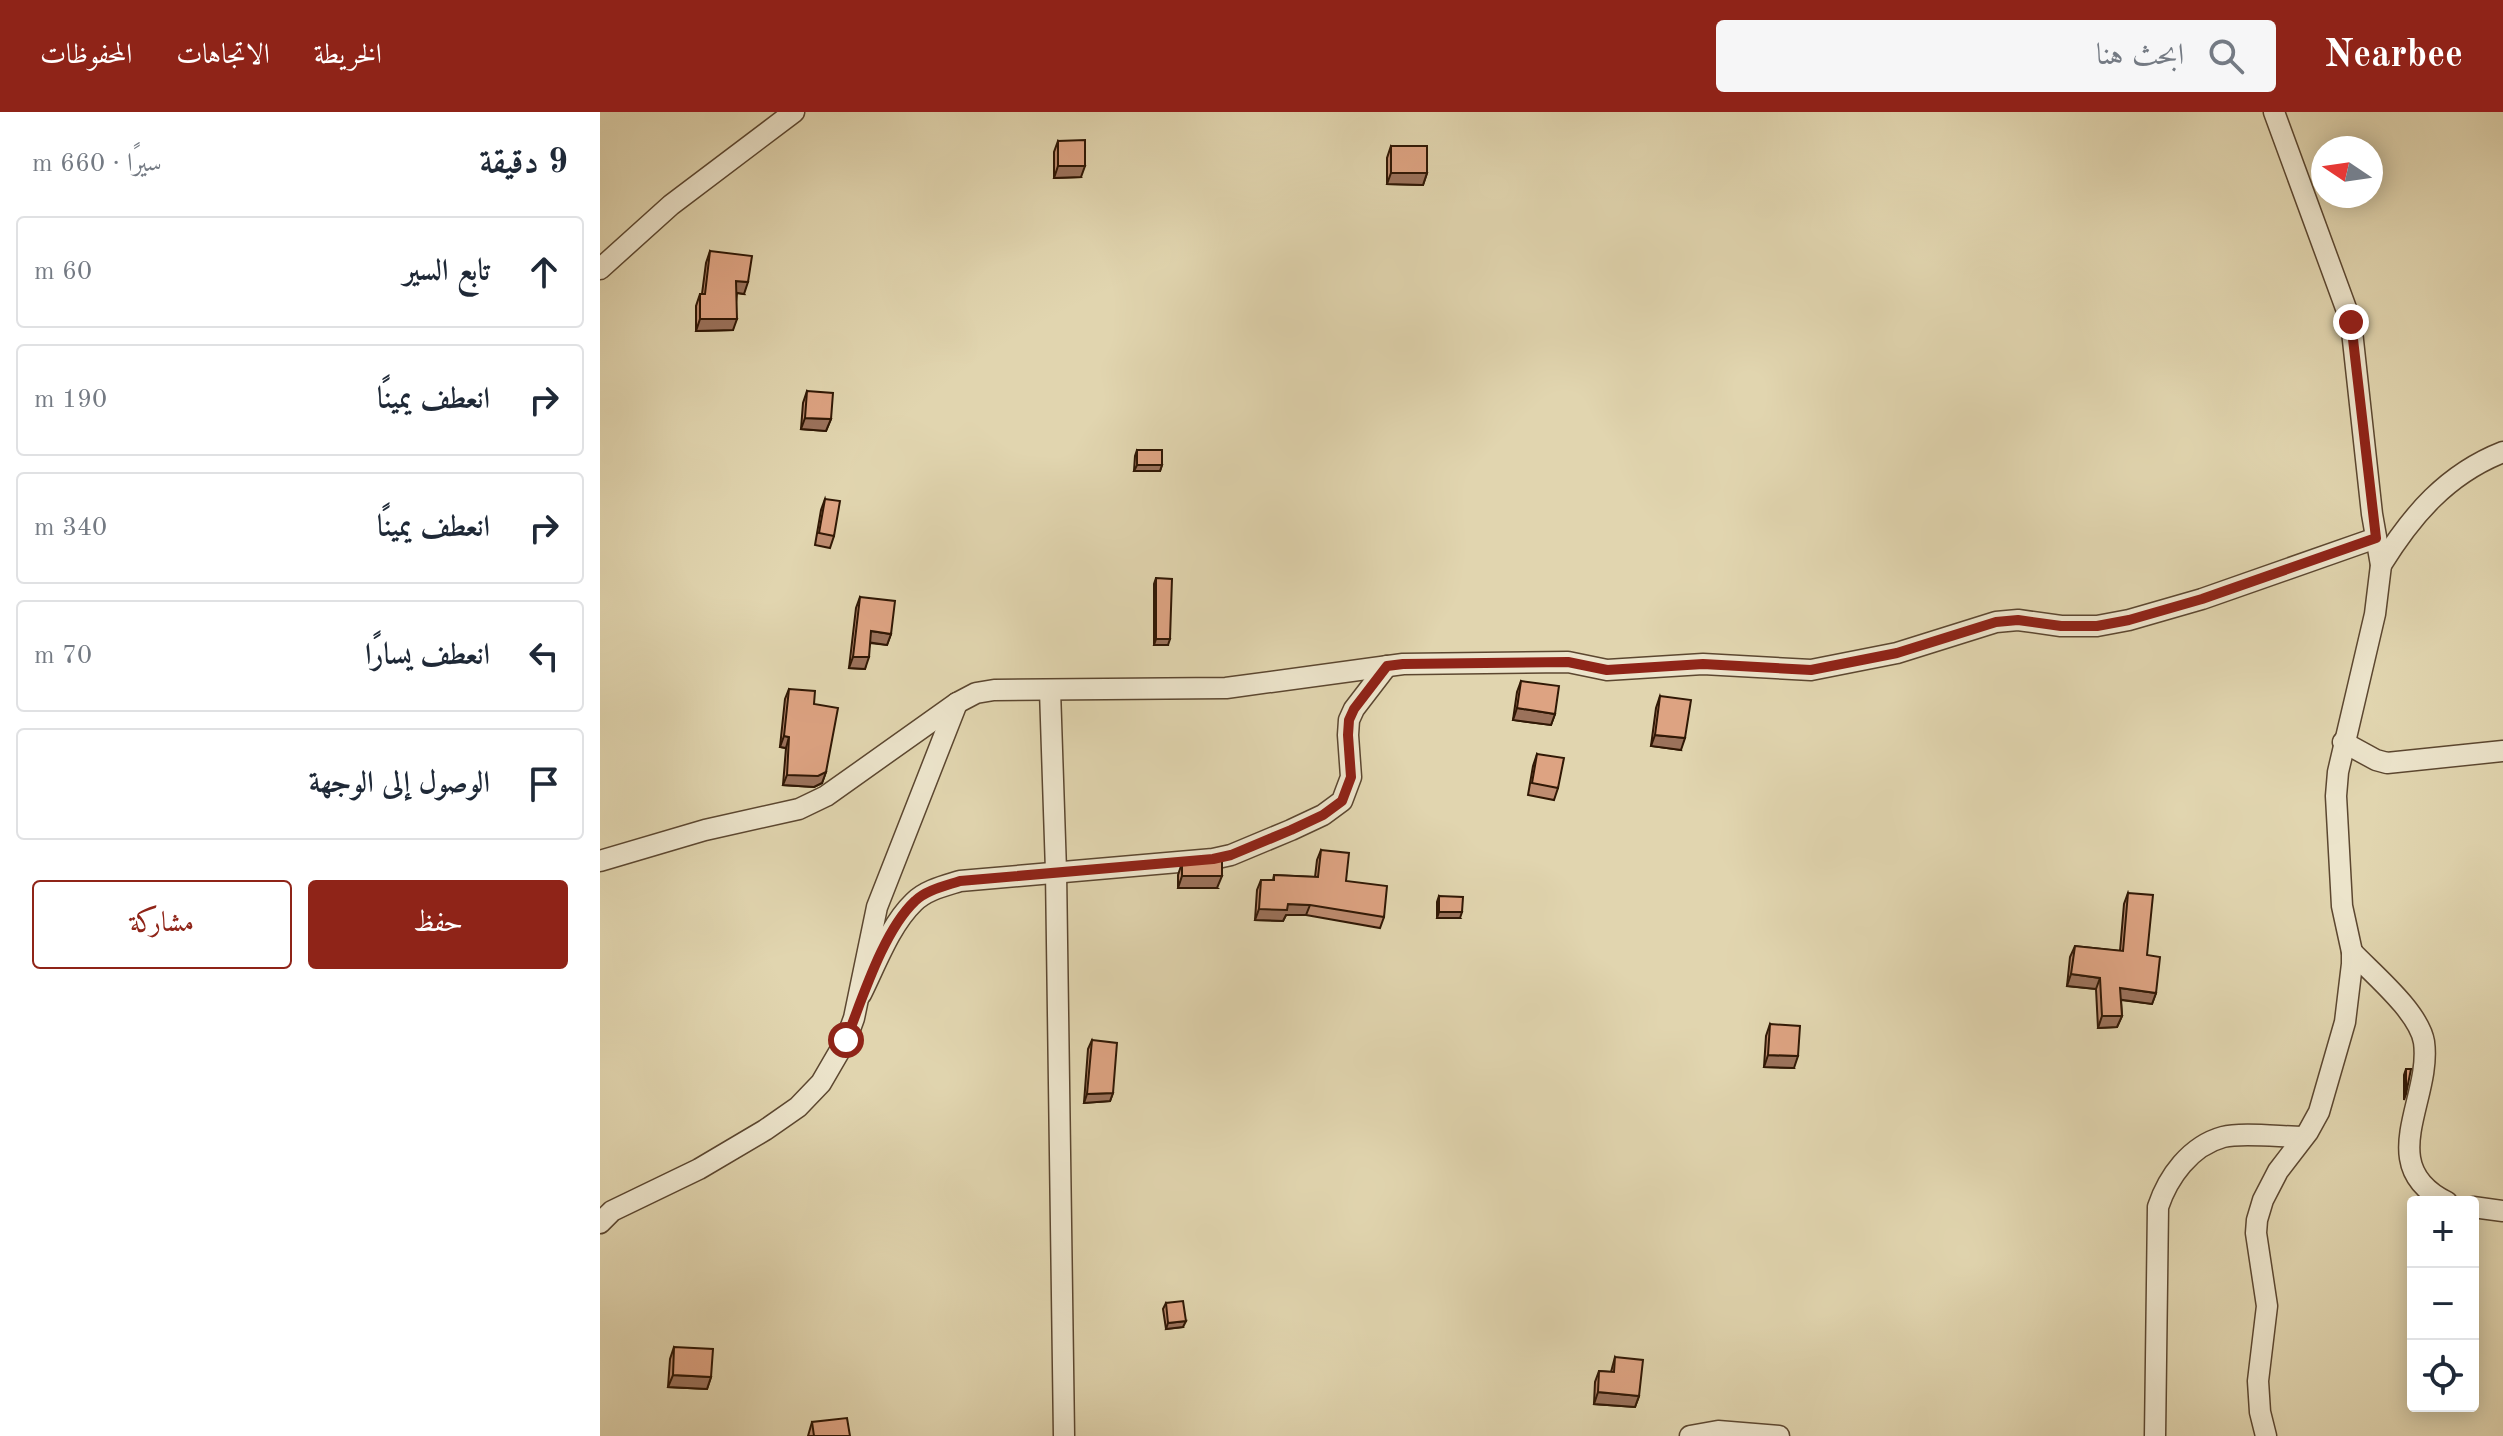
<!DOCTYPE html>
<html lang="ar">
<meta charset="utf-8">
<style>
:root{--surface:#fff;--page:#f6f6f7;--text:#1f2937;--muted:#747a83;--line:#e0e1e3;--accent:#8f2418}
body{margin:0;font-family:"Old Standard TT",Amiri,serif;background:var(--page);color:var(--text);direction:rtl}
.controls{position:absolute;right:24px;bottom:24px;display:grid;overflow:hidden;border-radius:8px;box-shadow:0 4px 20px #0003}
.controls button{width:72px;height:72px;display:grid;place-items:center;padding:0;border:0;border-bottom:2px solid var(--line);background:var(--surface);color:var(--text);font:40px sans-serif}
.compass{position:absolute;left:1711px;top:24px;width:72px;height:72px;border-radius:50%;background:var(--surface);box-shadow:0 4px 20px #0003;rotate:283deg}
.stop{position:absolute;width:24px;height:24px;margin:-18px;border:6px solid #8f2418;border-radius:50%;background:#fff}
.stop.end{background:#8f2418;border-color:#fff;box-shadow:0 2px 8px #0008}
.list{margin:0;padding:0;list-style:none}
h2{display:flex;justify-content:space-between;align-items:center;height:104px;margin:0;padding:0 32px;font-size:34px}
h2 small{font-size:26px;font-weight:400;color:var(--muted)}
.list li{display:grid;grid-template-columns:52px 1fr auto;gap:24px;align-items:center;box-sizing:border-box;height:112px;margin:0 16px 16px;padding:0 16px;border:2px solid var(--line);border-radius:8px}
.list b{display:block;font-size:30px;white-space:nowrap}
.list em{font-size:26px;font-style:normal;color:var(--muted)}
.actions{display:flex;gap:16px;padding:24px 32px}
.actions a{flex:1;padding:18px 0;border:2px solid var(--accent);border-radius:8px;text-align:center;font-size:28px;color:var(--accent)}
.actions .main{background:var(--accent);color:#fff}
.icon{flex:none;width:44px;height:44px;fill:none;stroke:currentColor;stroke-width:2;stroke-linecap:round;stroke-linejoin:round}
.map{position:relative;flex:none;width:1903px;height:1324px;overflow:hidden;direction:ltr}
header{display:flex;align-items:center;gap:48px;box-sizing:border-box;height:112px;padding:0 40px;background:var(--accent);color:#fff}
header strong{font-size:38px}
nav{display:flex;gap:44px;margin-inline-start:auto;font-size:28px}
.search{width:560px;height:72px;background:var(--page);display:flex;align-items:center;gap:20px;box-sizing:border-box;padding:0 28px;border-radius:8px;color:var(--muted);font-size:30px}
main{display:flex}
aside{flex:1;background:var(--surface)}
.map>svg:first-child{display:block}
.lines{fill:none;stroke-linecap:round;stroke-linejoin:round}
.minor-casing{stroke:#5c4730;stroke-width:23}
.minor{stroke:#ece4cb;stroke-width:20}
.wall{fill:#be8c70;stroke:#301805;stroke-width:2}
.shaded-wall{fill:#9b725b;stroke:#301805;stroke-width:2}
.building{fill:#dda382;stroke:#301805;stroke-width:2}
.route{stroke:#8f2418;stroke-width:10}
</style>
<header>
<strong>Nearbee</strong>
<div class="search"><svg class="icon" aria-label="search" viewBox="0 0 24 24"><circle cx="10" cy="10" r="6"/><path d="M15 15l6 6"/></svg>ابحث هنا</div>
<nav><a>الخريطة</a><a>الاتجاهات</a><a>المحفوظات</a></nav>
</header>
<main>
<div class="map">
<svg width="1903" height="1324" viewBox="0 0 1903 1324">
<rect width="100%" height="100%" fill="#e1d5af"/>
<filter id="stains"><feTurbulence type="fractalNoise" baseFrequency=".0025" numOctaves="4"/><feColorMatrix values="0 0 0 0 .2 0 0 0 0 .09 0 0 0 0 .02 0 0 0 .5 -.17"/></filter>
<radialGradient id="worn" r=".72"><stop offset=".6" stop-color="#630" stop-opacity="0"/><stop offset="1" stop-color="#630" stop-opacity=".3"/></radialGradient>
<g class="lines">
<g class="minor-casing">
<g id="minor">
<path d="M0,157L71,93L194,0"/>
<path d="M1781,453C1812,403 1847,362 1903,340"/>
<path d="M450,578L456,759L464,1324"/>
<path d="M1743,630L1776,648L1787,651L1903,639"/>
<path d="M0,749L105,718L199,697L226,684L357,591L376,581L394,578L626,576L803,552L968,550L1007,558L1103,552L1211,558L1297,541L1396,510L1418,508L1461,514H1497L1529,508L1602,487L1776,426"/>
<path d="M1752,840C1773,862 1819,900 1824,930C1832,988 1773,1054 1847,1090"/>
<path d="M261,882C276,852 290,813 314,790C326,778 344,774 360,769L613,747L631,743L691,718L723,703L742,689L751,665L748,623L749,608L754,597L787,554"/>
<path d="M1873,1095L1903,1099"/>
<path d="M0,1111L12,1099L99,1057L165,1018L198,995L221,971L246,928L254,906L277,795L357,591"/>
<path d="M1090,1324L1118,1319L1179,1324"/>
<path d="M1555,1324L1558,1095C1568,1065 1590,1034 1623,1025C1641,1020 1682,1025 1703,1025"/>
<path d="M1666,1324L1660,1300L1658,1269L1667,1194L1656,1121L1657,1108L1663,1088L1678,1059L1708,1020L1719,1000L1745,910L1752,852V840L1742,794L1736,684L1738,660L1775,502L1781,453L1772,402L1751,210L1674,0"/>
</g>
</g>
<use href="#minor" class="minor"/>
</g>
<g class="wall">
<path d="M458,29L481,65L454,66V40Z"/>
<path d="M791,34L827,61L823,73L787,72V46Z"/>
<path d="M110,139L144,182L137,181L133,218L96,219V194L100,182H102L106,151Z"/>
<path d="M207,279L231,307L226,319L201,317L203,291Z"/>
<path d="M537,338L562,353L560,359H534L535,344Z"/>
<path d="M225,387L234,424L230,436L215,433L221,398Z"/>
<path d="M556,466L568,533H554V472Z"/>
<path d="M260,485L291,522L287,533L270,531L265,557L249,556L256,496Z"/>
<path d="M921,569L955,602L951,613L913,608L917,580Z"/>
<path d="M189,577L214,592L226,660L222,671L214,675L183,673L186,636L180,635L185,587Z"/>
<path d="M1060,584L1081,638L1051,634L1056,596Z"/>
<path d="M937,642L958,676L954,688L928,683L933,654Z"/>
<path d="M721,738L746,769L784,805L780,816L706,803H686L683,809L655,808L657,778L661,768H673L674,763L715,765L717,748Z"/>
<path d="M582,751L617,776H578V763Z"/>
<path d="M1528,781L1547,843L1556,881L1552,892L1521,888L1522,904L1517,915L1498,916L1496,877L1467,874L1470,845L1475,834L1520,839L1524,792Z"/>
<path d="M839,784L860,806H837V790Z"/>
<path d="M1170,912L1194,956L1164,955L1166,924Z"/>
<path d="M492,928L513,981L510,989L484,991L488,937Z"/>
<path d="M1806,957V982L1804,988V963Z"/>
<path d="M566,1191L583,1215L566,1217L563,1197Z"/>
<path d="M74,1235L111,1265L107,1277L68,1275L70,1247Z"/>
<path d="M1015,1245L1039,1284L1035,1295L994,1292L995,1270L999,1259L1011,1260Z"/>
<path d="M212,1310L250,1324H208Z"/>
</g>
<g class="shaded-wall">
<path d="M458,54H485L481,65L454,66Z"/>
<path d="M791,61H827L823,73L787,72Z"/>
<path d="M136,169L148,170L144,182L132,180Z"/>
<path d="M100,207H137L133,218L96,219Z"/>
<path d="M205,306L231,307L226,319L201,317Z"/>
<path d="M537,353H562L560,359H534Z"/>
<path d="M271,519L291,522L287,533L267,530Z"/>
<path d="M556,527H570L568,533H554Z"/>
<path d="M253,545H269L265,557L249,556Z"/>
<path d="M917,596L955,602L951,613L913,608Z"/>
<path d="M1055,623L1085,626L1081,638L1051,634Z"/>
<path d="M184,624L189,625L186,636L180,635Z"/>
<path d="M226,660L222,671L214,675L183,673L187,663Z"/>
<path d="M582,764H622L617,776H578Z"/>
<path d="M688,792L710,793L706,803H686L683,809L655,808L659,797Z"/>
<path d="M839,800H862L860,806H837Z"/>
<path d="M1471,862L1500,866L1496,877L1467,874Z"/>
<path d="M1520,876L1556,881L1552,892L1516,887Z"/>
<path d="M1502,904H1522L1517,915L1498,916Z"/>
<path d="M1168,943L1198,944L1194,956L1164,955Z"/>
<path d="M513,981L510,989L484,991L487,982Z"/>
<path d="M586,1209L583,1215L566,1217L568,1211Z"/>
<path d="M73,1263L111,1265L107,1277L68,1275Z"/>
<path d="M998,1280L1039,1284L1035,1295L994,1292Z"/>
</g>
<g class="building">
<path d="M485,28V54H458V29Z"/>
<rect x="791" y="34" width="36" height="27"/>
<path d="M110,139L152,144L148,170L136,169L137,207H100V182H105Z"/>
<path d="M207,279L233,281L231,307L205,306Z"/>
<rect x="537" y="338" width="25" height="15"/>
<path d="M225,387L240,389L234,424L219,421Z"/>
<path d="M556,466L572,467L570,527H556Z"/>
<path d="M260,485L295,489L291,522L271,519L269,545H253Z"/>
<path d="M921,569L959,574L955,602L917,596Z"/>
<path d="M189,577L215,579L214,592L238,596L226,660L218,664L187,663L189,625L184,624Z"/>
<path d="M1060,584L1091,588L1085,626L1055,623Z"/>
<path d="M937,642L964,646L958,676L932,671Z"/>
<path d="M721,738L749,741L746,769L787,774L784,805L710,793L688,792L687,798L659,797L661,768H674V763L718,765Z"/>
<path d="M622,748V764H582V751Z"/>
<path d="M1528,781L1553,783L1547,843L1560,845L1556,881L1520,876L1522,904H1502L1500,866L1471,862L1475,834L1523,839Z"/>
<path d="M839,784L863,785L862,800H839Z"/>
<path d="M1170,912L1200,914L1198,944L1168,943Z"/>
<path d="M492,928L517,931L513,981L487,982Z"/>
<path d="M1806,957H1811L1806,982Z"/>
<path d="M583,1189L586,1209L568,1211L566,1191Z"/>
<path d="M74,1235L113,1237L111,1265L73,1263Z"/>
<path d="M1015,1245L1043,1248L1039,1284L998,1280L999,1259L1014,1260Z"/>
<path d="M247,1306L250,1324H214L212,1310Z"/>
</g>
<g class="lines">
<path class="route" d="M246,928C262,888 283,819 315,789C326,778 345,774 360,769L613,747L631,743L691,718L723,703L742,689L751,665L748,623L749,608L754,597L787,554L803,552L968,550L1007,558L1103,552L1211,558L1297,541L1396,510L1418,508L1461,514H1497L1529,508L1602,487L1776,426L1751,210"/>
</g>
<rect width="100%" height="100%" filter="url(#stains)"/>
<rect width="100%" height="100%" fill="url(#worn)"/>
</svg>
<div class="controls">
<button>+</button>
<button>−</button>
<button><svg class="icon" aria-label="locate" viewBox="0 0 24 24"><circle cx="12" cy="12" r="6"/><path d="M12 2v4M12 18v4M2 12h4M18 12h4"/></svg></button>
</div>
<svg class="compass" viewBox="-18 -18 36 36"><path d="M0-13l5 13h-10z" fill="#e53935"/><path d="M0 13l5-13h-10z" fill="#747a83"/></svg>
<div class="stop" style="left:246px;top:928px"></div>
<div class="stop end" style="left:1751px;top:210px"></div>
</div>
<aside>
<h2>9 دقيقة<small>سيرًا · 660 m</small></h2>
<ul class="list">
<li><svg class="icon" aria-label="ahead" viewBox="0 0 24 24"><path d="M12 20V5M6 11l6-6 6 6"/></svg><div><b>تابع السير</b></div><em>60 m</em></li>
<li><svg class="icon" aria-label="right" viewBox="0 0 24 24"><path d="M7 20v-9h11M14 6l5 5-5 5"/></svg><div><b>انعطف يمينًا</b></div><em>190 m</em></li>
<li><svg class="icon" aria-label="right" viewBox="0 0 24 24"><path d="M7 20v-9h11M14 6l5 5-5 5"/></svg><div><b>انعطف يمينًا</b></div><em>340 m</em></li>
<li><svg class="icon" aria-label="left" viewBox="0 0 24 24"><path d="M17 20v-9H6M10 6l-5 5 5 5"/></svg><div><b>انعطف يسارًا</b></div><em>70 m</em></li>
<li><svg class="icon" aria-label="arrive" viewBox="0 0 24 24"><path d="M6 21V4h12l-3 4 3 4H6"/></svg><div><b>الوصول إلى الوجهة</b></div></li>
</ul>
<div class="actions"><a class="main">حفظ</a><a>مشاركة</a></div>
</aside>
</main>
